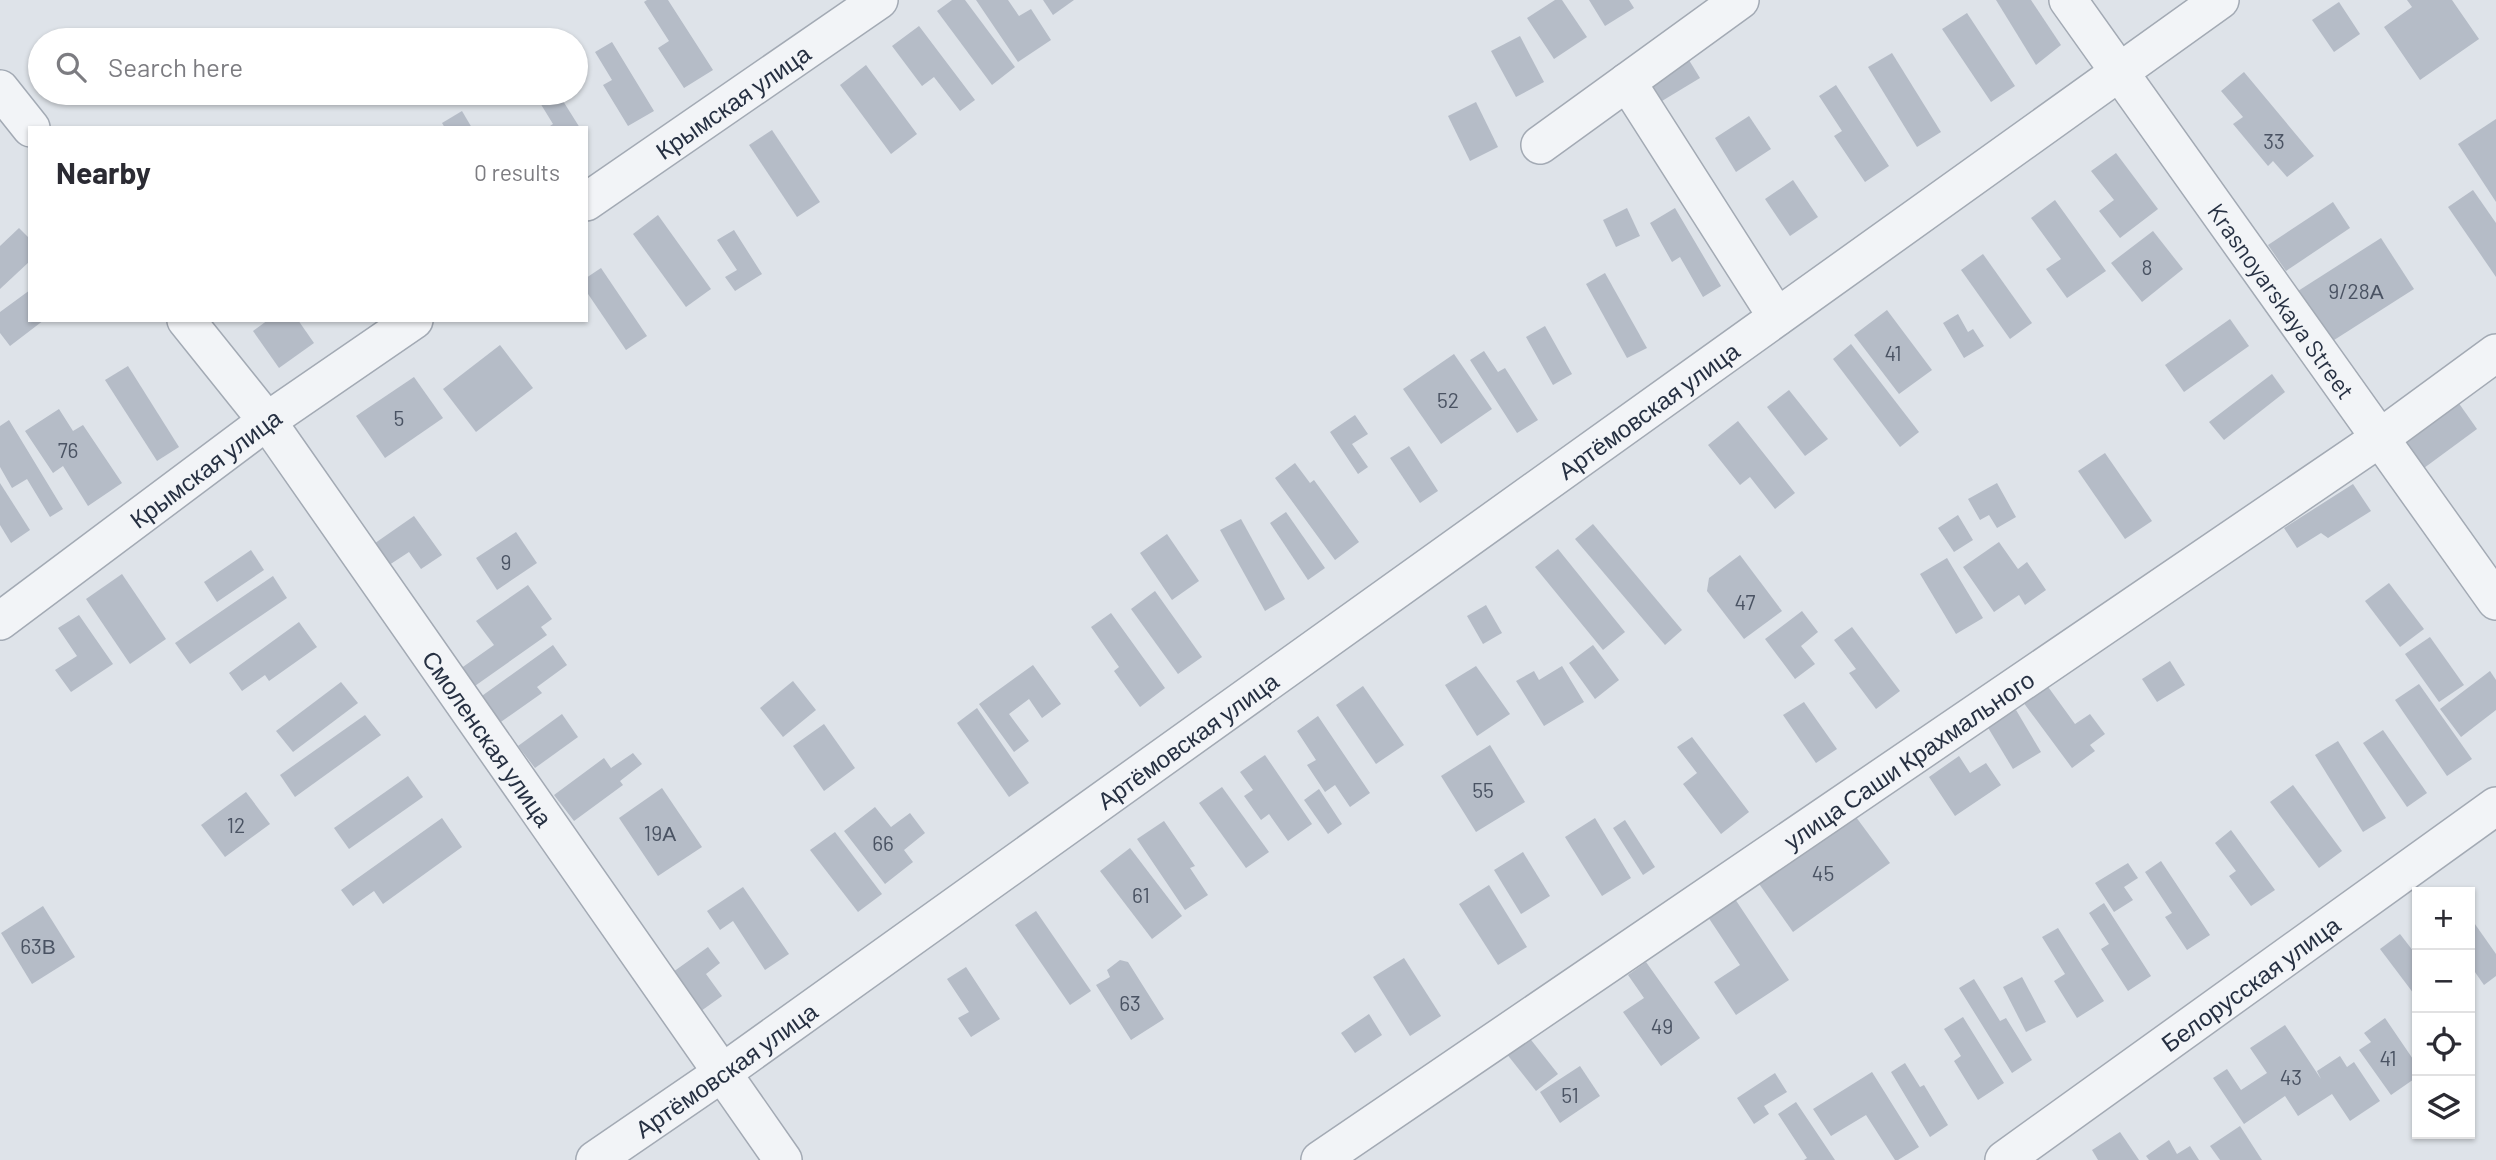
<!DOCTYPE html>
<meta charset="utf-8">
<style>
:root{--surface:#fff;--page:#f7f7f7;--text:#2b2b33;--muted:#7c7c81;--line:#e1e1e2}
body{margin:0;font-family:Barlow,sans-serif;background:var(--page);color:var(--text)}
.controls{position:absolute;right:21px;bottom:21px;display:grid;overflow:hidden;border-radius:0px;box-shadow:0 2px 5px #0004}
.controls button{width:63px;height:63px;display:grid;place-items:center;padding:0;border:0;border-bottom:2px solid var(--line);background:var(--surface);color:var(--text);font:35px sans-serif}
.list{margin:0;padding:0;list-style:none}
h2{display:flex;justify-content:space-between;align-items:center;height:91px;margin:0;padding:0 28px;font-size:30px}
h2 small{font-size:23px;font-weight:400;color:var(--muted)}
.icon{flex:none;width:38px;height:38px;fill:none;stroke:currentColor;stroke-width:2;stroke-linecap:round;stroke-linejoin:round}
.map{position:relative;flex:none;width:2496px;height:1160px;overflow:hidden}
.search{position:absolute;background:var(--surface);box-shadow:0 2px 5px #0004;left:28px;top:28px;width:560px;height:77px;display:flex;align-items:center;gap:18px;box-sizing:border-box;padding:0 24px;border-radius:38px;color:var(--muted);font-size:26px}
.panel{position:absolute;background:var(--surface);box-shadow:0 2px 5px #0004;left:28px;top:126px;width:560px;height:196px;border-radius:0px}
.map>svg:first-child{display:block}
.building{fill:#b5bcc7}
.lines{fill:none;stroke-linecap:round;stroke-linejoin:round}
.street-casing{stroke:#a3aab4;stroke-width:40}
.street{stroke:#f2f4f7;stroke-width:37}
.labels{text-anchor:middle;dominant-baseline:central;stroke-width:5;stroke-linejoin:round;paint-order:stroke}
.number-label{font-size:21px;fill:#4a5363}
.street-label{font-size:24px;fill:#263042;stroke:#eef2f7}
</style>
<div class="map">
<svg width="2496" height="1160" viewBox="0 0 2496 1160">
<rect width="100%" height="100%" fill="#dee3e9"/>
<g class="building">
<path d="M647,0H668L713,70L684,88L658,48L669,41L644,2Z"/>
<path d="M952,0H965L1015,67L992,85L937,11Z"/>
<path d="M976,0H1008L1019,16L1031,9L1051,40L1018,62Z"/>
<path d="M1043,0H1074L1053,15Z"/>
<path d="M1555,0H1562L1587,37L1554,59L1527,18Z"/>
<path d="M1589,0H1629L1634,8L1605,26Z"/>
<path d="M1996,0H2031L2061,45L2036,65Z"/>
<path d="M2407,0H2452L2479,39L2420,80L2384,27L2412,7Z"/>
<path d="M2339,2L2360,34L2334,52L2312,20Z"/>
<path d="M1967,13L2015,86L1991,102L1942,29Z"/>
<path d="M919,26L975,100L960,111L934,77L922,86L892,46Z"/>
<path d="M1520,36L1544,82L1516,97L1491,51Z"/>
<path d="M612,42L654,111L628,126L603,85L612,80L595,52Z"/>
<path d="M1684,52L1700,78L1657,104L1641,78Z"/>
<path d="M1892,53L1941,132L1917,147L1868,67Z"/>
<path d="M866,65L917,134L891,154L840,85Z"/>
<path d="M2244,72L2314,156L2287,177L2273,161L2268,166L2233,124L2243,117L2221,91Z"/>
<path d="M1836,85L1889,166L1865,182L1834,136L1842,131L1819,96Z"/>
<path d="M534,93H558L580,128H547L553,124Z"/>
<path d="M1476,102L1498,147L1470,161L1448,116Z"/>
<path d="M462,111L472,128H445L442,123Z"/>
<path d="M1749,116L1771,149L1736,172L1715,138Z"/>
<path d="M2496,119V202L2458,144Z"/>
<path d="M772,130L820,202L797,217L749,145Z"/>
<path d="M2116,153L2158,209L2120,238L2099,211L2114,200L2091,171Z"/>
<path d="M1793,180L1818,217L1790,236L1765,199Z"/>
<path d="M2473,190L2496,223V277L2448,207Z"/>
<path d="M2055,200L2106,271L2067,298L2046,269L2061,259L2031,218Z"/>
<path d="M2333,202L2350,228L2286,271L2268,245Z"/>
<path d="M1627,208L1640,236L1616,247L1603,220Z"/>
<path d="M1675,208L1721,286L1703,297L1680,257L1672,262L1650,223Z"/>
<path d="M658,215L711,289L686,307L633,234Z"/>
<path d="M19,228L30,239V261L0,289V246Z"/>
<path d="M734,230L762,274L735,291L725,277L737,270L717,240Z"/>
<path d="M2153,231L2183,269L2142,302L2111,263Z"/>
<path d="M2381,238L2414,289L2331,342L2298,291Z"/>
<path d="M1983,254L2032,323L2010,339L1961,270Z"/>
<path d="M601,268L647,336L626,350L586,291V278Z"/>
<path d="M1605,273L1647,348L1627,358L1586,284Z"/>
<path d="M30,290V320H44L10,346L0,333V312Z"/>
<path d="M1887,310L1932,370L1899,394L1854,335Z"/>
<path d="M1958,314L1968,332L1973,329L1984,346L1964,358L1943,323Z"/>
<path d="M2230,319L2249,346L2184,392L2165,365Z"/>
<path d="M268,320H298L314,343L279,368L253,331Z"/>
<path d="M1545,326L1572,374L1553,385L1526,337Z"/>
<path d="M1851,344L1919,432L1900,447L1833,359Z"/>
<path d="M500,345L533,388L476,432L443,389Z"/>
<path d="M1484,351L1498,372L1505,368L1538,420L1517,433L1470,360Z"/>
<path d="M1454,354L1492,409L1441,444L1403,389Z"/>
<path d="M128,366L179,447L157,461L105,380Z"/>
<path d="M2272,374L2285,392L2224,440L2209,422Z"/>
<path d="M414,377L443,418L385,458L356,416Z"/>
<path d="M1789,390L1828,439L1805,456L1767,407Z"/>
<path d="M2453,395L2477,429L2424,468L2399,435Z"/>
<path d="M59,409L73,431L83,425L122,483L88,506L63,466L53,473L25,431Z"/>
<path d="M1355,415L1368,434L1352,444L1368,467L1358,474L1330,432Z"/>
<path d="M9,420L63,509L50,517L27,479L12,488L0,467V426Z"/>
<path d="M1738,421L1795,493L1775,509L1750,477L1740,485L1708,445Z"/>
<path d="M1409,446L1438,491L1420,503L1390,458Z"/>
<path d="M2105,453L2152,521L2125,539L2078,471Z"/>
<path d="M1295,463L1310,483L1314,480L1359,542L1335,560L1275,478Z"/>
<path d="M0,483L30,530L11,543L0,525Z"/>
<path d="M1997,483L2016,517L1997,528L1989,515L1980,520L1968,499Z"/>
<path d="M2353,484L2371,511L2328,538L2321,533L2297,548L2284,528Z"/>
<path d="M1286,512L1325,568L1308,580L1270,523Z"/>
<path d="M1958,515L1973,540L1954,552L1938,528Z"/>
<path d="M414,516L442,555L421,569L409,552L383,569L368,548Z"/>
<path d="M1241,519L1285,599L1265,611L1220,530Z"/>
<path d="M1593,524L1682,630L1665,645L1575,539Z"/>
<path d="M516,532L537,563L497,590L476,558Z"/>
<path d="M1167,534L1199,581L1172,600L1140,553Z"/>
<path d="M1999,542L2018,569L2027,562L2046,590L2025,605L2019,595L1994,612L1963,567Z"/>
<path d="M1558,549L1625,632L1603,650L1535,567Z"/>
<path d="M251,550L264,570L217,602L204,582Z"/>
<path d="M1740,555L1782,611L1744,639L1707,591L1709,578Z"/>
<path d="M1947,558L1983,618L1956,634L1920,574Z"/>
<path d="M122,574L166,639L130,664L86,599Z"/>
<path d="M273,576L287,598L190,664L175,643Z"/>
<path d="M2389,583L2424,629L2400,647L2365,601Z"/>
<path d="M528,585L552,619L541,627L547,635L472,688L460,669L494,645L476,621Z"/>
<path d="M1155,591L1202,657L1178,674L1131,609Z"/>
<path d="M1486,605L1502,633L1483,644L1467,616Z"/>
<path d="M1802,611L1818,632L1801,646L1815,664L1795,679L1765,639Z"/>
<path d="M1111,613L1165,688L1140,707L1114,671L1119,667L1091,627Z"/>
<path d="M79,615L113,664L71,692L55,670L77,656L58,628Z"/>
<path d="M299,622L317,647L269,681L265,675L242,691L229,673Z"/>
<path d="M1852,627L1900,691L1876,709L1849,673L1856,669L1834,640Z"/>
<path d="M2430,637L2464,685L2439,702L2405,654Z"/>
<path d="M553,645L567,665L537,687L542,693L498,724L479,698Z"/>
<path d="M1593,645L1619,680L1595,699L1569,663Z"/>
<path d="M2170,661L2185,685L2157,702L2142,679Z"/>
<path d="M1033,665L1061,704L1042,718L1029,699L1009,714L1029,741L1014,752L979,704Z"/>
<path d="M1476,666L1510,714L1477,736L1445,685Z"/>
<path d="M1562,666L1584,702L1544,726L1516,681L1534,671L1539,680Z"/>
<path d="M2490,671L2496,680V710L2461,737L2440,709Z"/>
<path d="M793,681L816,710L783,737L760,708Z"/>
<path d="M341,682L358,703L293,752L276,731Z"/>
<path d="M2046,684L2075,724L2090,714L2105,734L2090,745L2095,751L2072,768L2023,702Z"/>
<path d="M2419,684L2472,759L2447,776L2395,700Z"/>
<path d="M1363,686L1404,745L1376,764L1336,705Z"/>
<path d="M1804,702L1837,749L1816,763L1783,715Z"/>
<path d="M977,708L1029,783L1009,797L957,723Z"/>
<path d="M2016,710L2041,752L2013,769L1987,726Z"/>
<path d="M562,714L578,737L535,768L518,746Z"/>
<path d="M365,715L381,735L295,797L280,775Z"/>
<path d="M1318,716L1370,793L1350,807L1335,785L1325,792L1307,765L1316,760L1297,731Z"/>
<path d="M824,724L855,768L824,791L793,746Z"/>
<path d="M2383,730L2427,793L2407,807L2363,743Z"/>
<path d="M1692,737L1749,812L1721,834L1683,784L1697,773L1677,747Z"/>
<path d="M2338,741L2386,818L2363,832L2315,755Z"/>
<path d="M1490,745L1525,802L1476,832L1441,776Z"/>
<path d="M633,753L642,764L620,781L623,785L574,821L554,795L604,758L611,768Z"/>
<path d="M1265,755L1312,824L1288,841L1269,814L1261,820L1244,796L1253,790L1240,772Z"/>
<path d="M1959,756L1970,773L1986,763L2001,785L1955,816L1929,777Z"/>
<path d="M408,776L423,797L349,849L334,828Z"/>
<path d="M2293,785L2342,851L2319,868L2270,802Z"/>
<path d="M1222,787L1269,852L1246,868L1199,803Z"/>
<path d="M662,788L702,847L658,876L619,818Z"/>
<path d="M1319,789L1342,824L1328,834L1304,800Z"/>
<path d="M246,792L270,824L225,857L201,825Z"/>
<path d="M875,807L891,827L910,813L925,833L904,850L913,862L885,884L844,831Z"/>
<path d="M1853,813L1890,863L1793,932L1757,881Z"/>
<path d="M442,818L462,847L383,904L374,891L353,906L341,890Z"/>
<path d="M1595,818L1631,878L1602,896L1565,837Z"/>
<path d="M1625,820L1655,867L1643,875L1613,828Z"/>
<path d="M1164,821L1195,866L1190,868L1208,895L1185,910L1137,839Z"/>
<path d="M2231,830L2275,890L2251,906L2229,876L2236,871L2215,843Z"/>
<path d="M835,832L882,894L858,912L810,850Z"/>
<path d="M1130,848L1182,916L1152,939L1100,871Z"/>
<path d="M1523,852L1550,896L1521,914L1494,870Z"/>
<path d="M2161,861L2210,935L2187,950L2165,917L2172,913L2145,872Z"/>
<path d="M2128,863L2138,878L2124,887L2133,900L2114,912L2095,883Z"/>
<path d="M1489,885L1527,947L1498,965L1459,904Z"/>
<path d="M743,887L789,954L765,970L733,921L720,930L707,911Z"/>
<path d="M1733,896L1789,980L1736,1015L1714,982L1740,965L1706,914Z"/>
<path d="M2104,903L2151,976L2128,991L2101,949L2109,944L2089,913Z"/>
<path d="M43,906L75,957L32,984L1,933Z"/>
<path d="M1036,911L1091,991L1070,1005L1015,925Z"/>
<path d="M2470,917L2496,954V976L2484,985L2470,965Z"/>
<path d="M2058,928L2104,1001L2077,1018L2054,981L2065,974L2042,937Z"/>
<path d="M2400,934L2417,956V998L2380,949Z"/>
<path d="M708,947L720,963L706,974L722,996L701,1011L673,972Z"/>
<path d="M1404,958L1441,1016L1410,1036L1373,977Z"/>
<path d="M1120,960L1128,962L1164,1019L1131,1040L1096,985L1110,977L1107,970Z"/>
<path d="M1646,962L1700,1038L1661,1066L1623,1012L1644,998L1628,975Z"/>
<path d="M966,967L1000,1019L971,1037L958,1018L969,1012L947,979Z"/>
<path d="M2022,977L2046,1022L2026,1032L2003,987Z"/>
<path d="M1974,979L2000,1021L2006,1018L2032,1060L2012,1073L1959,988Z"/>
<path d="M1369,1014L1382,1035L1355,1053L1341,1033Z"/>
<path d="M1963,1017L2004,1083L1978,1100L1954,1061L1961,1056L1944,1029Z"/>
<path d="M2385,1018L2417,1065V1077L2391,1095L2359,1050L2371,1042L2364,1033Z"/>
<path d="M2285,1025L2321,1079L2317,1071L2340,1056L2347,1067L2354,1062L2380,1101L2350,1121L2332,1094L2298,1116L2285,1096L2244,1124L2213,1078L2227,1069L2241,1090L2267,1073L2250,1048Z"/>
<path d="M1524,1031L1558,1074L1536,1091L1502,1048Z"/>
<path d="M1905,1063L1920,1087L1924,1085L1948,1125L1930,1137L1891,1072Z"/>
<path d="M1580,1066L1600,1096L1560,1123L1540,1092Z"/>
<path d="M1872,1072L1919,1147L1898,1160H1895L1866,1115L1831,1136L1813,1109Z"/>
<path d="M1775,1073L1787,1092L1764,1106L1769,1114L1754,1124L1737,1098Z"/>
<path d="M1796,1102L1835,1160H1804L1807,1158L1778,1114Z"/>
<path d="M2240,1126L2262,1160H2220L2210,1146Z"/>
<path d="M2120,1132L2139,1160H2098L2092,1150Z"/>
<path d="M2169,1140L2177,1154L2190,1146L2199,1160H2149L2146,1156Z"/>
</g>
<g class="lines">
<g class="street-casing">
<g id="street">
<path id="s1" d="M2068,0L2496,601"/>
<path d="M1627,82L1740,0"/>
<path d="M0,89L31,128"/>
<path d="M1540,145L1627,82L1777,317"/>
<path id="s2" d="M586,202L879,0"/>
<path id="s3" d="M186,320L267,421L783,1160"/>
<path id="s4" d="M0,621L267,421L414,320"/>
<path id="s5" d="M595,1160L722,1073L2220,0"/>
<path id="s6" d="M1320,1160L2380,438L2496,353"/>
<path id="s7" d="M2004,1160L2496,806"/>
</g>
</g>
<use href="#street" class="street"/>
</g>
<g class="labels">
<g class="number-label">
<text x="2274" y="140">33</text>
<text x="2147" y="266">8</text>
<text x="2356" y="290">9/28А</text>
<text x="1893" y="352">41</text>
<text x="1448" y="399">52</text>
<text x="399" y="417">5</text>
<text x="68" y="449">76</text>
<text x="506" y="561">9</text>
<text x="1745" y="601">47</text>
<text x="1483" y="789">55</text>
<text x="236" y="824">12</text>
<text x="660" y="832">19А</text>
<text x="883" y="842">66</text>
<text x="1823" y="872">45</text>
<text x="1141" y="894">61</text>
<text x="38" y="945">63В</text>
<text x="1130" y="1002">63</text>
<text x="1662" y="1025">49</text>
<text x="2388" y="1057">41</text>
<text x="2291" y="1076">43</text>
<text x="1570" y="1094">51</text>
</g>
<g class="street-label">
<text stroke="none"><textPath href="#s2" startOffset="178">Крымская улица</textPath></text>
<text stroke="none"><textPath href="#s1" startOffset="369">Krasnoyarskaya Street</textPath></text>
<text stroke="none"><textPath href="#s5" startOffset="1293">Артёмовская улица</textPath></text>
<text stroke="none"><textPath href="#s4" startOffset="256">Крымская улица</textPath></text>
<text stroke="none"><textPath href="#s3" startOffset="516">Смоленская улица</textPath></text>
<text stroke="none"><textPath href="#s5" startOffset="726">Артёмовская улица</textPath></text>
<text stroke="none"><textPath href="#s6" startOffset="712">улица Саши Крахмального</textPath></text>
<text stroke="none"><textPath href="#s7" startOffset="303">Белорусская улица</textPath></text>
<text stroke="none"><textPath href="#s5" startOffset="159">Артёмовская улица</textPath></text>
</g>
</g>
</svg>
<div class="controls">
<button>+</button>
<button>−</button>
<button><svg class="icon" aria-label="locate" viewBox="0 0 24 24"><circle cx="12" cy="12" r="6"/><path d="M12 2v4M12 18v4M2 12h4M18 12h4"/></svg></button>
<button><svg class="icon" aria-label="layers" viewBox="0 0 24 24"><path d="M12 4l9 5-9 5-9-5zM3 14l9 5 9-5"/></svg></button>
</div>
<div class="search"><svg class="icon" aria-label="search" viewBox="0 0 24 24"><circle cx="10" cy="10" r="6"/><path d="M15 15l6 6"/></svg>Search here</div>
<section class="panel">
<h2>Nearby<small>0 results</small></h2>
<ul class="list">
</ul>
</section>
</div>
